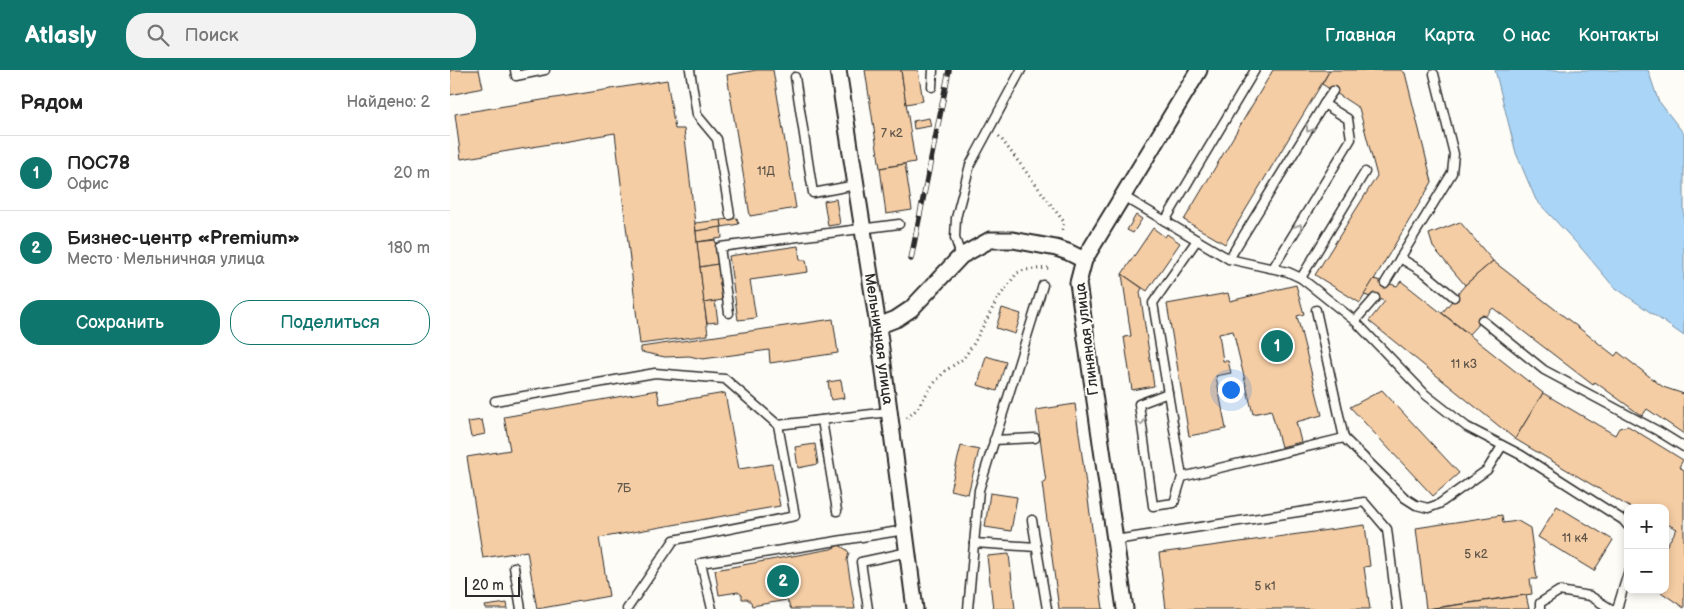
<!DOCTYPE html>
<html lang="ru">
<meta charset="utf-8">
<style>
:root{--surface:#fff;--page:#f2f2f2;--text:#222;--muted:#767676;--line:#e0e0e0;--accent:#0f766e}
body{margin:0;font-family:"Balsamiq Sans",sans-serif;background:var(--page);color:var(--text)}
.controls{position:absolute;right:15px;bottom:15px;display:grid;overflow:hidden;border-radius:10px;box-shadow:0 2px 8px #0003}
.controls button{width:45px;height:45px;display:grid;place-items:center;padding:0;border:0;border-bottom:1px solid var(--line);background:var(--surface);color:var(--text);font:25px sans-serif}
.scale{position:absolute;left:15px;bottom:12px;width:55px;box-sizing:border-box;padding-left:5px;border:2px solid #2b2b2b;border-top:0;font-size:14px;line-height:18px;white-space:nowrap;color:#2b2b2b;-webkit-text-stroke:4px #fdfcf7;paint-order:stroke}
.you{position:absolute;left:780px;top:319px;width:18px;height:18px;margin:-12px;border:4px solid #fff;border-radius:50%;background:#1a73e8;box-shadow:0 0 0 8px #1a73e833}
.badge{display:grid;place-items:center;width:32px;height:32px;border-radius:50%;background:var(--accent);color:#fff;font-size:16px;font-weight:700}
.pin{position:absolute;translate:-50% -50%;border:2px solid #fff;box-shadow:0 1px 5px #0006}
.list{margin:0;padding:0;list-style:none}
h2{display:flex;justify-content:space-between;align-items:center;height:65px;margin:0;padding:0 20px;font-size:21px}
h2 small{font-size:16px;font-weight:400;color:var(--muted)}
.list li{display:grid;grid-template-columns:32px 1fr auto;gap:15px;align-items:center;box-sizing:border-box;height:75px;padding:0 20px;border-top:1px solid var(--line)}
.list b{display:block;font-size:19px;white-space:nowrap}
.list p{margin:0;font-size:16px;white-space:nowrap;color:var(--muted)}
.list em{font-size:16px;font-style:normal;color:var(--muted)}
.actions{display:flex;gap:10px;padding:15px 20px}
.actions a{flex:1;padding:11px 0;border:1px solid var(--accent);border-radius:20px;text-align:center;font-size:18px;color:var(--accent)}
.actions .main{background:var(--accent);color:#fff}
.icon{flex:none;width:28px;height:28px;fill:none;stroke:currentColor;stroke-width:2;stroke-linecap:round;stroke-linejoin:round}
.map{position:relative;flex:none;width:1234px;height:539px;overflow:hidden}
header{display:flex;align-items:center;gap:30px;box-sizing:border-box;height:70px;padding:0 25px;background:var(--accent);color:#fff}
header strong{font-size:24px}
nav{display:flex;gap:28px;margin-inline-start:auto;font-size:18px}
.search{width:350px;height:45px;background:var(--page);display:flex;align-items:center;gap:12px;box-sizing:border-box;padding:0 18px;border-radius:20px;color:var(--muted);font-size:19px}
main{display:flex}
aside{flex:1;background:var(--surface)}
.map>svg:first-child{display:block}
.water{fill:#abd5f6;stroke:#7891a5}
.building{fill:#f5cda4;stroke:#2b2b2b}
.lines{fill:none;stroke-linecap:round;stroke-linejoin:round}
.lane-casing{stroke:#2b2b2b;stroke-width:11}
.street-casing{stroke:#2b2b2b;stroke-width:19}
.path{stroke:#2b2b2b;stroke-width:3;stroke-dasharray:1 4;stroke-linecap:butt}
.lane{stroke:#fdfcf7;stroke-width:8}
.street{stroke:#fdfcf7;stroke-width:15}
.rail-casing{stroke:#2b2b2b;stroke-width:5.5}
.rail{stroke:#fdfcf7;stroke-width:4;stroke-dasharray:11;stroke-linecap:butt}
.oneway{stroke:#9e9e9b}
.labels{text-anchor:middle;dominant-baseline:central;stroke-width:4;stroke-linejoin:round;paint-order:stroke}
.number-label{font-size:12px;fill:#5e5449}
.street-label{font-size:15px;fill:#2b2b2b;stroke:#fdfcf7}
</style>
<header>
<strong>Atlasly</strong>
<div class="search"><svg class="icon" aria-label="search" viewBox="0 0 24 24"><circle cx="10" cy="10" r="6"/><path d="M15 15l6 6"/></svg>Поиск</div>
<nav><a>Главная</a><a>Карта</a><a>О нас</a><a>Контакты</a></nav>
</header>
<main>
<aside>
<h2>Рядом<small>Найдено: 2</small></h2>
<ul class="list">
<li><span class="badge">1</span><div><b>ПОС78</b><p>Офис</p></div><em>20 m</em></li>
<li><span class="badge">2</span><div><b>Бизнес-центр «Premium»</b><p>Место · Мельничная улица</p></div><em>180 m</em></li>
</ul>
<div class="actions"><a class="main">Сохранить</a><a>Поделиться</a></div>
</aside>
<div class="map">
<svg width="1234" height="539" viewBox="0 0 1234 539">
<rect width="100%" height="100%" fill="#fdfcf7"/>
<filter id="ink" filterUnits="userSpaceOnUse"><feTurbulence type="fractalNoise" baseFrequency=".02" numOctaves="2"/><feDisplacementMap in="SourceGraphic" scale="10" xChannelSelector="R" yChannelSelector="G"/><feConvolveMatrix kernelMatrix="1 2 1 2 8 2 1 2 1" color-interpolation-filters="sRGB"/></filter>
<g filter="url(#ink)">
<path class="water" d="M1045,0H1198L1208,30L1234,64V266L1163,216L1132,179L1086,130L1066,83Z"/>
<g class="building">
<path d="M0,0H29L33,18L0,25Z"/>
<path d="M307,0H323L346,138L300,146L277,5Z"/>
<path d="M415,0H451L465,92L430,98Z"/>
<path d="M451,0H468L473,31L456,34Z"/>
<path d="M823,0H880L775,174L734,150Z"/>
<path d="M880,0H951L955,3L982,112L910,233L865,205L927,106L909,38L872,14Z"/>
<path d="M217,10L225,59H234L258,265L190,274L165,63L11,89L5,44Z"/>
<path d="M479,48L481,56L464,59L463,51Z"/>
<path d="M455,94L462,140L436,144L430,98Z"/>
<path d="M386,129L390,154L378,156L374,131Z"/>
<path d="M686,145L692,149L683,163L677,160Z"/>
<path d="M287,148L289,154L272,157L271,150Z"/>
<path d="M271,150L272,157L246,161L245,153Z"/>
<path d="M1010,152L1043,191L1015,215L983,177L979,164Z"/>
<path d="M271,157L272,168L247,172L246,161Z"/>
<path d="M703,158L715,167L717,164L730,173L697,221L672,204Z"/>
<path d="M265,170L268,194L250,197L247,172Z"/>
<path d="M348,176L350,190H356L358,202L300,210L306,248L288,250L279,186Z"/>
<path d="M1043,191L1165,286L1168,282L1213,317L1234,324V364L1197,339L1192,346L1145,312L1143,315L1043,238L1019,264L992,243L1015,215Z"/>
<path d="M268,194L272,230L254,233L250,197Z"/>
<path d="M672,204L692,218L690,222L704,316L682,320L674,267L681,266Z"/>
<path d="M924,209L947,216L951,211L1093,323L1065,369L919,251L935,231L914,225Z"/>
<path d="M846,215L854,244L847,246L872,345L846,352L851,372L831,377L821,340L803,344L783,261L769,264L773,291H778L781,303L766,306L776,359L739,366L717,234L778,223L780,231Z"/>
<path d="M265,231L268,252L257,253L254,233Z"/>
<path d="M552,238L571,244L565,264L546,258Z"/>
<path d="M383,249L388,283L320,293L319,280L253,289L239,286L215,287L191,282V277Z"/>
<path d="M536,286L556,292L547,321L528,315Z"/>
<path d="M391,310L394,328L381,330L378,312Z"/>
<path d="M207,320L210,334L275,323L289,399L322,394L330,436L149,468L159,526L87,539L77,481L33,488L17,387L60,380L54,347Z"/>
<path d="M932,320L1009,403L983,426L900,337Z"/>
<path d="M1093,323L1165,365L1169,358L1178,356L1233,390L1229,397L1234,400V538L1208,520H1215V478L1227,459L1215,453V438H1181L1065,369Z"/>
<path d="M625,334L653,539H609L592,413L596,412L586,340Z"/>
<path d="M32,350L35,364L21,367L18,352Z"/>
<path d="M365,374L368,394L348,398L345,377Z"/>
<path d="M511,376L529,380L518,424L500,420Z"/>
<path d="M540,423L567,427L561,461L535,457Z"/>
<path d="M1107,436L1163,470L1144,501L1088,467Z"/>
<path d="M1052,445L1053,453L1068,451L1080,458L1087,509H1080L1082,524L976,539L966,458Z"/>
<path d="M915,455L920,496L914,497L920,539H716L709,483Z"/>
<path d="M389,475L397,480L399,483L397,490L405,539H341L337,530L302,536L301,532L297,529H292V525L288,522L269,525L265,500L381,479Z"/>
<path d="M559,484L565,539H543L537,486Z"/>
<path d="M1076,525L1079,539H979Z"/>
<path d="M57,533L58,539H36L35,536Z"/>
</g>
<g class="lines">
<g class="lane-casing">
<g id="lane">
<path d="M65,0L66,6L95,0"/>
<path d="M240,0L247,45L267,69L280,145"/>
<path d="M345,7L363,123L406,115"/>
<path d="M482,17L483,0"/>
<path d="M874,34L883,21"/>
<path d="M673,126L747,170L703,233L732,407L894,368L955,428L966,435L978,438L989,434L1037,400L1052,376"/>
<path d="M715,151L805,0"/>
<path d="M747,170L779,189L838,202L851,208L905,251L976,325L1017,357L1071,385L1173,450L1178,456"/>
<path d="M511,186L505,168L506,148L520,95L571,0"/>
<path d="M950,188L975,203L1004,227"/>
<path d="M779,189L874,34L898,49L901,69L823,198"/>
<path d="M851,208L915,102"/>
<path d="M935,213L1002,103L1004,84L984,4"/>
<path d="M866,240L894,368"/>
<path d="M279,243L270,177L449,154"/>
<path d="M1032,250L1094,300L1208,361L1234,377"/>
<path d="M905,251L925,228"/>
<path d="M718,323L689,334L703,436L724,433L732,407"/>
<path d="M45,331L205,303L275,309L328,355L439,342"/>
<path d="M372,350L387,441"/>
<path d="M544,370L585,368"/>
<path d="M582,450L597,539"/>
<path d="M665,470L914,432L937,459L947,539"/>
<path d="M524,473L586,477"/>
<path d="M64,497L71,539"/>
<path d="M177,539L224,470L345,446L328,355"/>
<path d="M262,539L251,493L455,460"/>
<path d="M418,539L411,492L458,482"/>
<path d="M518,539L529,420L593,215"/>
<path d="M1090,539V533L1109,521L1140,526L1161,539"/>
<path d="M1167,539L1178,503"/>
</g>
</g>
<g class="street-casing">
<g id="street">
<path id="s1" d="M388,0L428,256L465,539"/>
<path d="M428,256L446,249L461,239L511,186L540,170H563L606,178L618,182L634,190"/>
<path d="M675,539L628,213L634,190L749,0"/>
</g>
</g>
<g class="path">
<path d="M549,66L614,152L611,162"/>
<path d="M457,348L466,340L481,317L495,301L513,289L523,275L547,230L567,203L574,200L599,198"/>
</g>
<use href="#lane" class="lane"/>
<use href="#street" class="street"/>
<g class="rail-casing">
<path id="rail" d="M461,189L499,0"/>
</g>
<use href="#rail" class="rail"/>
</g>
<defs><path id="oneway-chevron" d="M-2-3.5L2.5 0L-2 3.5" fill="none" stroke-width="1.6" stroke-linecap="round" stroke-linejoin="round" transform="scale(1.25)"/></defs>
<g class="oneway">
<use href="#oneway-chevron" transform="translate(859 59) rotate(122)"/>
<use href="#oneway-chevron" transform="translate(849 157) rotate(-59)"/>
<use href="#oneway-chevron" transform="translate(691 352) rotate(82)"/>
</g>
</g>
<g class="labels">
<g class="number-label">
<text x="442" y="63">7 к2</text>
<text x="316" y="101">11Д</text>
<text x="1014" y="294">11 к3</text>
<text x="174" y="418">7Б</text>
<text x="1125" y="468">11 к4</text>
<text x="1026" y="484">5 к2</text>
<text x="815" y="516">5 к1</text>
</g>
<g class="street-label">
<text stroke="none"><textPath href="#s1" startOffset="272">Мельничная улица</textPath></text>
<text transform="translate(637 269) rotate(-97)">Глиняная улица</text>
</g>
</g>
</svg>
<div class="controls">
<button>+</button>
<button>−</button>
</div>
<div class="scale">20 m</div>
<div class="you"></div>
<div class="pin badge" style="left:827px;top:276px">1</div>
<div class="pin badge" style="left:333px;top:511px">2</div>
</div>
</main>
